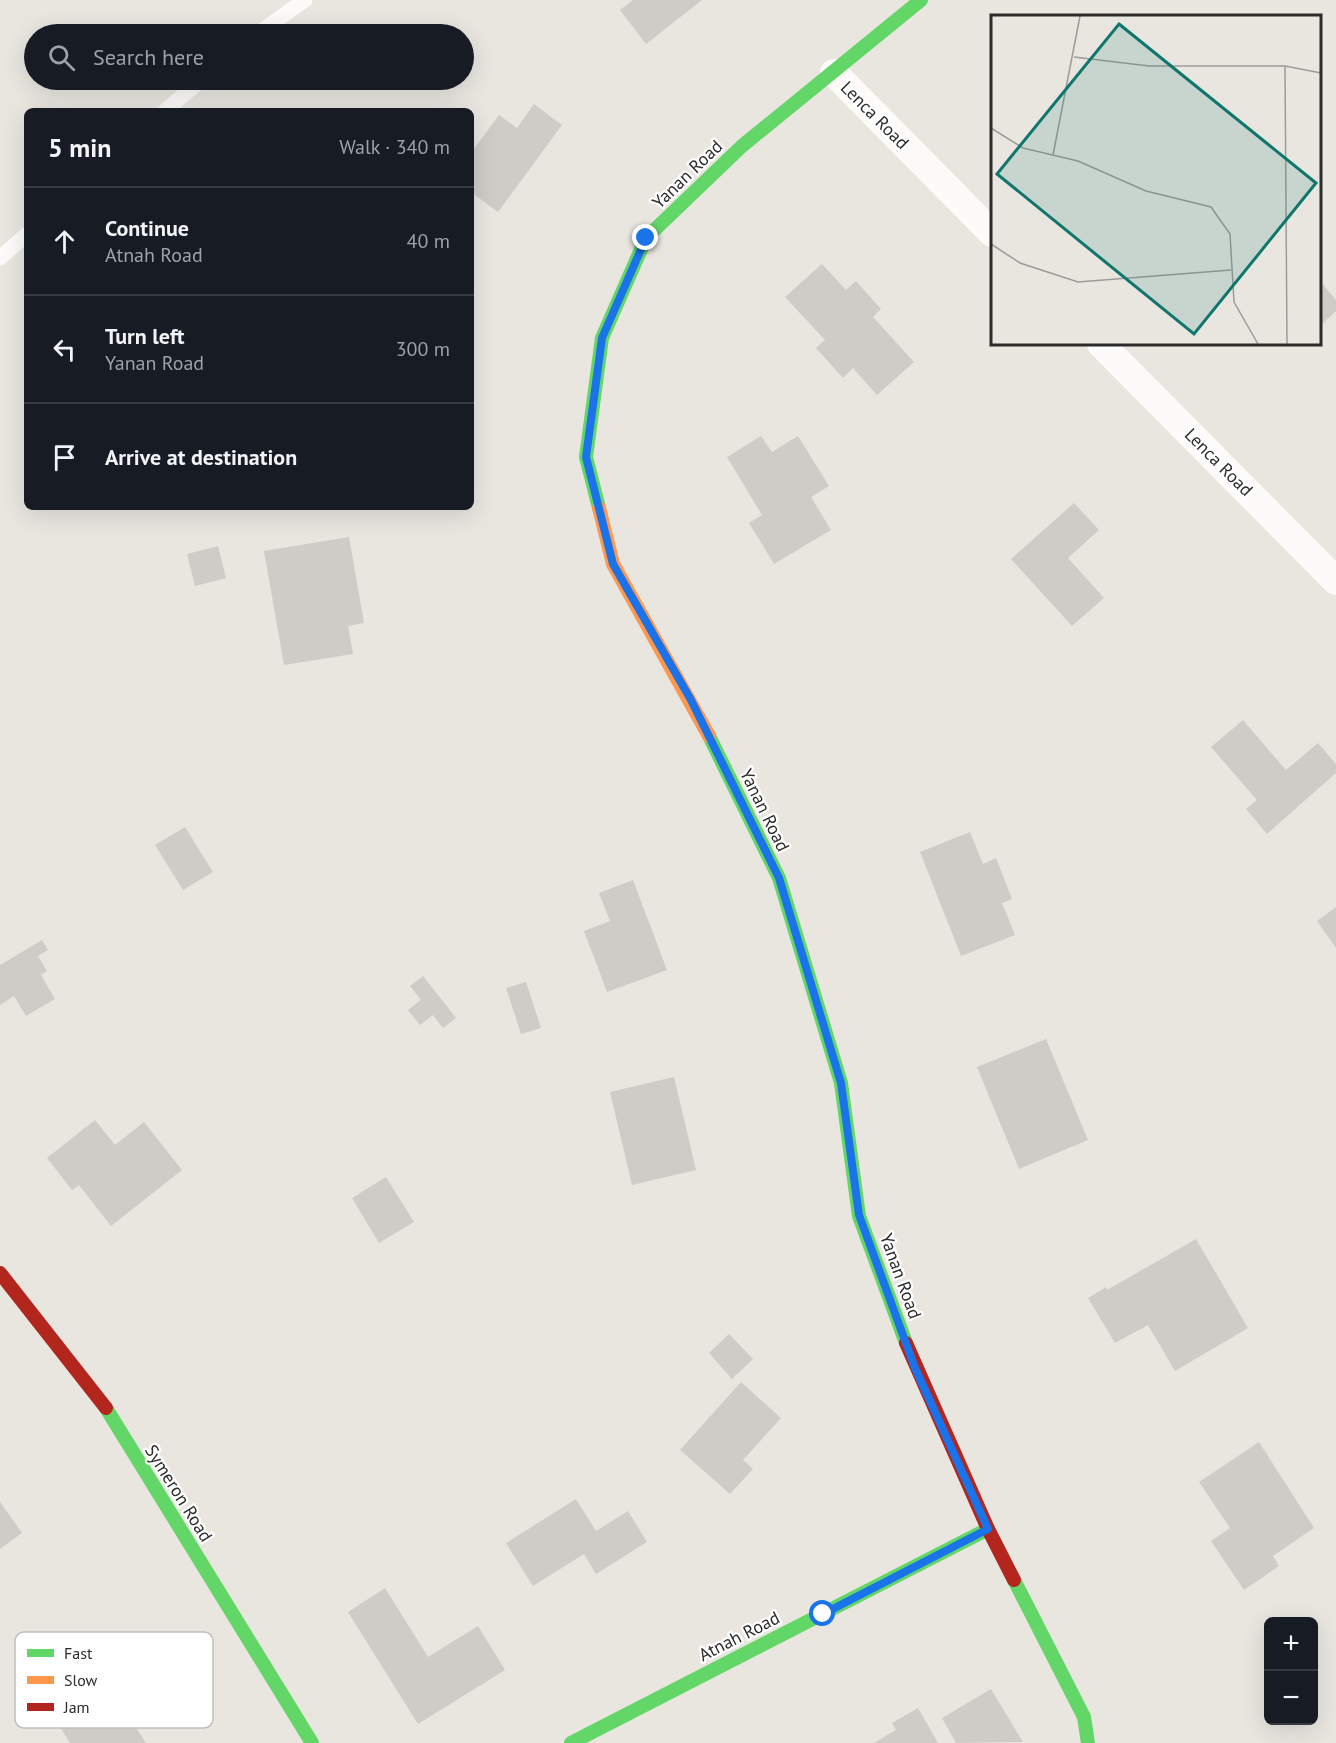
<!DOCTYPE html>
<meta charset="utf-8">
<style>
:root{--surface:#171b24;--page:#20242c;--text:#f1f3f6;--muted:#9ea1a6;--line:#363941}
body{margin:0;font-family:"PT Sans",sans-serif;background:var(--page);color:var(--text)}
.controls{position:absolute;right:18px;bottom:18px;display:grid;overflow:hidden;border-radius:9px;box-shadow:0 6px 24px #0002}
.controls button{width:54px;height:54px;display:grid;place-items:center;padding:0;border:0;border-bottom:2px solid var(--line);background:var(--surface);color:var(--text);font:30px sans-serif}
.stop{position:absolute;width:18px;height:18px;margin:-14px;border:4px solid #1a73e8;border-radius:50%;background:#fff}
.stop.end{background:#1a73e8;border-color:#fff;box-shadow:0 2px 6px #0008}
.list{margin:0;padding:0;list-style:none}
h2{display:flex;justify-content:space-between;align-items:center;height:78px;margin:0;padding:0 24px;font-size:26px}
h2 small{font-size:20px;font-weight:400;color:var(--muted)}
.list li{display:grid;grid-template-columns:39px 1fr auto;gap:18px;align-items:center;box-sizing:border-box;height:108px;padding:0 24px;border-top:2px solid var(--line)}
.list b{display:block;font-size:22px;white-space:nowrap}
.list p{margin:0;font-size:20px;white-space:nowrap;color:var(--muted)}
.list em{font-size:20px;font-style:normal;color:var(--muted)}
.icon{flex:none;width:33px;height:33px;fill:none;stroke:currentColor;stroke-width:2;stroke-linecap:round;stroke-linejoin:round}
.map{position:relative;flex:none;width:1336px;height:1743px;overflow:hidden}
.search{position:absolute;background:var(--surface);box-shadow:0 6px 24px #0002;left:24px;top:24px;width:450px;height:66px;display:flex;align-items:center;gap:15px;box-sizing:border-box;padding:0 21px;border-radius:33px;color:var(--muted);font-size:22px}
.panel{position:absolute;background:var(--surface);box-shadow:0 6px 24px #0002;left:24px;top:108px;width:450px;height:402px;border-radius:9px}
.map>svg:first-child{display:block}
.building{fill:#ceccc7}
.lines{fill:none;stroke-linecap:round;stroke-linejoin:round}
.lane{stroke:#fcfbfa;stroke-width:15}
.street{stroke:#fcfbfa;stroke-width:28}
.fast{stroke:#63d668;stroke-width:14}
.slow{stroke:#ff974d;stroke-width:14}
.jam{stroke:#b3261e;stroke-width:14}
.route{stroke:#1a73e8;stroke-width:8}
.labels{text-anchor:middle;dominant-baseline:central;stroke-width:4.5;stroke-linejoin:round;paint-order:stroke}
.street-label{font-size:18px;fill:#2b2b2b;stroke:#fff}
.inset-road{fill:none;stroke:#9d9b98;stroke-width:1.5}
.view{fill:#0f766e;fill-opacity:0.15;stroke:#0f766e;stroke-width:3}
.inset-edge{fill:none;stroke:#2b2b2b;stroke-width:3}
.key{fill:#fff;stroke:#bfbfbf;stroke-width:1.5}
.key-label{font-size:16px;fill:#2b2b2b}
</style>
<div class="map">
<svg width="1336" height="1743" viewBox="0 0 1336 1743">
<rect width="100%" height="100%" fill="#e9e6e0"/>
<g class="building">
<path d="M633,0H702L646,44L620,10Z"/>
<path d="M534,104L562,125L498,212L471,192V153L499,115L517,128Z"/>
<path d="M822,264L846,290L856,281L881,309L873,317L914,362L877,395L853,368L843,378L816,348L825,340L785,297Z"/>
<path d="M1320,281L1336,300V311L1320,326Z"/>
<path d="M761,436L772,452L798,436L829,486L811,497L831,530L774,564L749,523L762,515L727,457Z"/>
<path d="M1074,503L1099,530L1068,558L1104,598L1072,626L1011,559Z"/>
<path d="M349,537L364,623L348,626L353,654L284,665L264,551Z"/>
<path d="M218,546L226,578L195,586L187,554Z"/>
<path d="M1243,720L1286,770L1318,743L1336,764V773L1267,834L1246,809L1257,800L1211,747Z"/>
<path d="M185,827L213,872L183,890L155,845Z"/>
<path d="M970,832L983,864L996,858L1012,899L1002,903L1015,935L961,956L920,852Z"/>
<path d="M633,880L667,970L607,992L584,931L610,921L599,893Z"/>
<path d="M1336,907V948L1317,921Z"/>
<path d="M42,940L48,950L38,956L47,971L41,975L55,999L26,1016L14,996L0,1005V965Z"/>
<path d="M423,976L456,1018L443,1028L433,1015L420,1025L408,1010L421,1000L410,986Z"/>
<path d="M526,982L541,1028L521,1034L506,988Z"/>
<path d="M1046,1039L1088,1140L1019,1169L977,1067Z"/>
<path d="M674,1077L696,1170L632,1185L610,1092Z"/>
<path d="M95,1120L115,1145L144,1122L182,1170L111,1226L79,1185L72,1190L47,1158Z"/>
<path d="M386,1177L414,1222L379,1243L352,1198Z"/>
<path d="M1196,1239L1248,1328L1175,1371L1148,1325L1115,1343L1088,1298L1106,1287L1107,1290Z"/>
<path d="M729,1334L753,1359L732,1379L709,1353Z"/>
<path d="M741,1382L781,1418L743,1460L753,1469L730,1494L680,1450Z"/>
<path d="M1259,1442L1314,1528L1273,1556L1279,1566L1244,1590L1211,1541L1230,1528L1199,1482Z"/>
<path d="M576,1499L596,1531L628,1511L647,1542L596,1574L584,1554L533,1586L506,1543Z"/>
<path d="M0,1502L22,1533L0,1549Z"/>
<path d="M385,1588L428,1657L478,1626L505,1670L418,1724L348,1612Z"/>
<path d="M83,1671L97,1692L109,1685L146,1743H70L60,1727L66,1723L48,1694Z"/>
<path d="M991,1689L1023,1742L956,1743L942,1718Z"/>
<path d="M918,1708L938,1743H874L896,1730L892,1723Z"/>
</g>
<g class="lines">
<g class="lane">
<path d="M257,34L305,0"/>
<path d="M165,111L201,80"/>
<path d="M0,258L27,234"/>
</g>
<g class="street">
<path d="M834,73L992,233"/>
<path d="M1101,344L1336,581"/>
</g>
<g class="fast">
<path d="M599,508L586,457L602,338L646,238L742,146L921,0"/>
<path d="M709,736L779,878L841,1083L859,1216L906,1343"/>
<path d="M106,1408L312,1743"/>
<path d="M1014,1580L1084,1717L1088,1743"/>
<path d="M571,1743L988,1529"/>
</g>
<path class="slow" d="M599,508L613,564L709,736"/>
<g class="jam">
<path d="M0,1273L106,1408"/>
<path d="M906,1343L988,1529L1014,1580"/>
</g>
</g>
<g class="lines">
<path class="route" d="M646,238L602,338L586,457L613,564L691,700L779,878L841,1083L859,1215L915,1368L988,1529L823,1614"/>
</g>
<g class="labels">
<g class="street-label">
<text transform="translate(875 115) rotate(45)">Lenca Road</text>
<text transform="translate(687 174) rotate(-44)">Yanan Road</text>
<text transform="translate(1219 462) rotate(45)">Lenca Road</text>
<text transform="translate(765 810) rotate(64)">Yanan Road</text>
<text transform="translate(901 1276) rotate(70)">Yanan Road</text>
<text transform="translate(179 1493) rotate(58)">Symeron Road</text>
<text transform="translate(739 1636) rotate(-27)">Atnah Road</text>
</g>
</g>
<g transform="translate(991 15)">
<rect width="330" height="330" fill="#e9e6e0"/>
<path class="inset-road" d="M83,42L158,51H294L330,58M294,51L296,329M0,113L32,133L87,146L155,176L220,192L239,219L243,287L267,329M62,140L89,1M0,229L29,248L87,267L240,255"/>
<path class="view" d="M128,9L325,168L203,319L6,159Z"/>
<rect width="330" height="330" class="inset-edge"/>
</g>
<rect x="15" y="1632" width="198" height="96" rx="9" class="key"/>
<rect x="27" y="1649" width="27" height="8" fill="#63d668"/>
<rect x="27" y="1676" width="27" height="8" fill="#ff974d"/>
<rect x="27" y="1703" width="27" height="8" fill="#b3261e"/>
<g class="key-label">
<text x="64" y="1659">Fast</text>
<text x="64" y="1686">Slow</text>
<text x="64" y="1713">Jam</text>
</g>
</svg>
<div class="controls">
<button>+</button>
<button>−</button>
</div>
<div class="stop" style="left:823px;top:1614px"></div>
<div class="stop end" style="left:646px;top:238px"></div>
<div class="search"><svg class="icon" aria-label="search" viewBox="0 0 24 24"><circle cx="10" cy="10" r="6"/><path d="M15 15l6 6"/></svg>Search here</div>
<section class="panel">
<h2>5 min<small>Walk · 340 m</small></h2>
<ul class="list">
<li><svg class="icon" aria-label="ahead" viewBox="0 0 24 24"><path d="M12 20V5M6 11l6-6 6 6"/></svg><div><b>Continue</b><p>Atnah Road</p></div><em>40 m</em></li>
<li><svg class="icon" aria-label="left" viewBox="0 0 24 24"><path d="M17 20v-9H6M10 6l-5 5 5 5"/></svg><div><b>Turn left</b><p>Yanan Road</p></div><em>300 m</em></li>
<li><svg class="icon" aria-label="arrive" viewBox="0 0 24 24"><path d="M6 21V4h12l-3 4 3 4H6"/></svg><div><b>Arrive at destination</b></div></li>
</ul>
</section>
</div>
